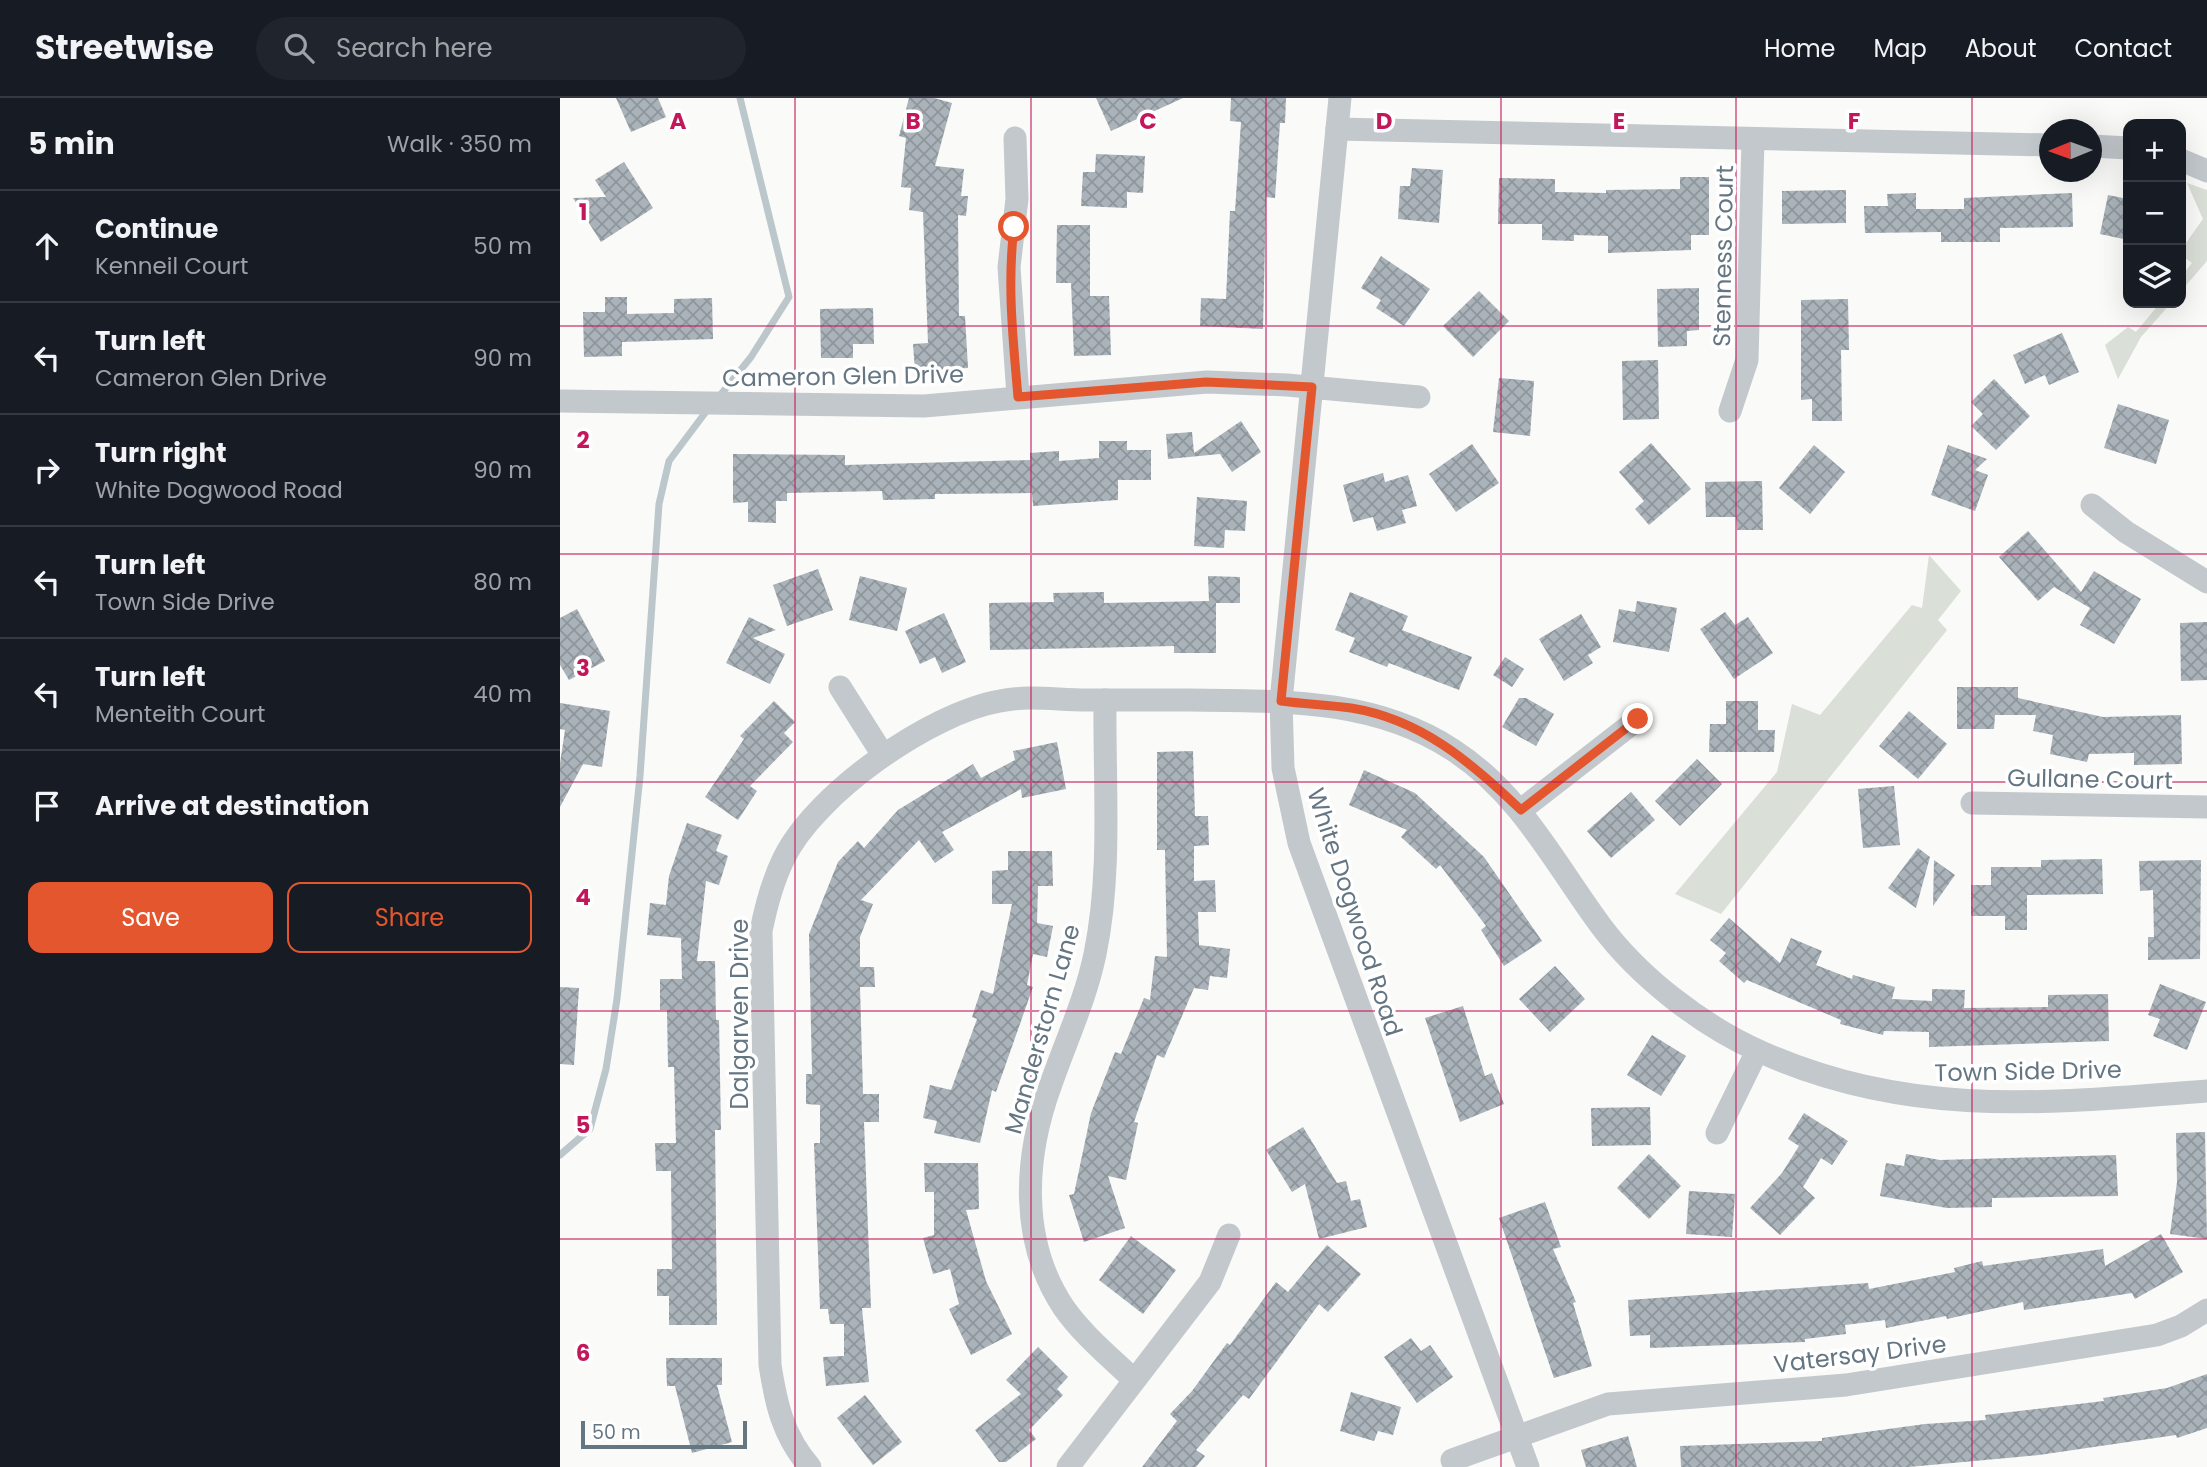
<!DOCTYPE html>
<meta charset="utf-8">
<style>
:root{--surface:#171b24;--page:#20242c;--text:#f1f3f6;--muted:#9ea1a6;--line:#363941;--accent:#e4572e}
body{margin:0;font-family:Poppins,sans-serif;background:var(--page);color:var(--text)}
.controls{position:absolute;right:21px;top:21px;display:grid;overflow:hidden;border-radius:14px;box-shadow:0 7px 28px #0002}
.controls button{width:63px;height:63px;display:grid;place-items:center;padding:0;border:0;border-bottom:2px solid var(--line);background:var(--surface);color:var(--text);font:35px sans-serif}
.compass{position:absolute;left:1479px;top:21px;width:63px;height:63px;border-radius:50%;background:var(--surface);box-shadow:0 7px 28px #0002;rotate:269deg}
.scale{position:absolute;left:21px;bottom:18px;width:166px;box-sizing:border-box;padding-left:7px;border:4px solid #657683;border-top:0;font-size:19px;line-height:24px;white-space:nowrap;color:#657683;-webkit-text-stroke:5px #fff;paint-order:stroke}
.stop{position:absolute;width:21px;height:21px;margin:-16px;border:5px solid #e4572e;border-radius:50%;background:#fff}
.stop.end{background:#e4572e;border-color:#fff;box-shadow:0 2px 7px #0008}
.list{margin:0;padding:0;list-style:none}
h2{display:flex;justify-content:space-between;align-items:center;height:91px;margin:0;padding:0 28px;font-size:30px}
h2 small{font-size:23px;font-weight:400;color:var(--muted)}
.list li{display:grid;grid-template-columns:46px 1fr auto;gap:21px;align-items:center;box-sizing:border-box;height:112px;padding:0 28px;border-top:2px solid var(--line)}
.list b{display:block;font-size:26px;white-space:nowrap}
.list p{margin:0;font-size:23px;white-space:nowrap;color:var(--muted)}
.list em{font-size:23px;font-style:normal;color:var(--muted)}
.actions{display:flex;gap:14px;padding:21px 28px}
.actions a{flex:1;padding:16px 0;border:2px solid var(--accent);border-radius:14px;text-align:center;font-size:24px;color:var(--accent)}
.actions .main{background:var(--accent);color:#fff}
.icon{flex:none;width:38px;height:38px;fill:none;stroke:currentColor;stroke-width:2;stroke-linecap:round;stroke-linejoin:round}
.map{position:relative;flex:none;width:1647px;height:1369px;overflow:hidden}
header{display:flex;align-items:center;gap:42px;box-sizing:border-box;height:98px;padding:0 35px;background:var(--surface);border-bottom:2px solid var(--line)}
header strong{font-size:33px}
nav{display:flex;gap:38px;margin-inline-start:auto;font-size:24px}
.search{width:490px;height:63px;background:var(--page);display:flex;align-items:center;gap:18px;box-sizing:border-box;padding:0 24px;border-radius:38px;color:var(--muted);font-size:26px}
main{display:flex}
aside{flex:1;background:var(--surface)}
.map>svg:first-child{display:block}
.green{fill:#dadfd7}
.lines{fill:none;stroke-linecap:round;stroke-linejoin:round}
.stream{stroke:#bbc7cb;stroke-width:7}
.building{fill:url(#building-cross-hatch)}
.minor{stroke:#c3c8cc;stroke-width:23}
.route{stroke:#e4572e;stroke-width:9}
.grid{fill:none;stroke:#c2185b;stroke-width:2;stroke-opacity:0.55}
.labels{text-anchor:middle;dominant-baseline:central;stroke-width:7;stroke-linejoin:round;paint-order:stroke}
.street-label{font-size:24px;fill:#657683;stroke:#fff}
.grid-label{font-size:23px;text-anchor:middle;font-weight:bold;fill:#c2185b;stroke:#fff;stroke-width:7;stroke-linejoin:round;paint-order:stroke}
</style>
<header>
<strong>Streetwise</strong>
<div class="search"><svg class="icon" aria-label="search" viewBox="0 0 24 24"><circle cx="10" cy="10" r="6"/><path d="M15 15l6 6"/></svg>Search here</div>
<nav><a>Home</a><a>Map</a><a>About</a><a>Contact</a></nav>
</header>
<main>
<aside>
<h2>5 min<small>Walk · 350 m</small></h2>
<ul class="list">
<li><svg class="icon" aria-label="ahead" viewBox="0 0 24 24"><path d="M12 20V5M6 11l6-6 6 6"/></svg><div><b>Continue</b><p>Kenneil Court</p></div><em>50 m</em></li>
<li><svg class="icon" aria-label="left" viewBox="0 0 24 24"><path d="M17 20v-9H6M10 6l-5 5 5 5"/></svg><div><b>Turn left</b><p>Cameron Glen Drive</p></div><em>90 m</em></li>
<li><svg class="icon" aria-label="right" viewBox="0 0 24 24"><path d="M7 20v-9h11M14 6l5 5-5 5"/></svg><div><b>Turn right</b><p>White Dogwood Road</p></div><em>90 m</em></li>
<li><svg class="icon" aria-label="left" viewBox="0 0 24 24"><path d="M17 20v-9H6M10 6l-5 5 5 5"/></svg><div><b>Turn left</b><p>Town Side Drive</p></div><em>80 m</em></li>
<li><svg class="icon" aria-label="left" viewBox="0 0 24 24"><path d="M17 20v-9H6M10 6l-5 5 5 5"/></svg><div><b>Turn left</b><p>Menteith Court</p></div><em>40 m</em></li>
<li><svg class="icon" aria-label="arrive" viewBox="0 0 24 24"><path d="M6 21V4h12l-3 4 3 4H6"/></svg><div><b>Arrive at destination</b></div></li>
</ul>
<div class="actions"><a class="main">Save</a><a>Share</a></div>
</aside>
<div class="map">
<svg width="1647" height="1369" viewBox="0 0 1647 1369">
<defs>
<pattern id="building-cross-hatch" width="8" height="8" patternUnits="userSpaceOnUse" patternTransform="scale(1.75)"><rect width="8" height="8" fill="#aab3b9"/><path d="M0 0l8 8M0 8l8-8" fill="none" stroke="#8e969c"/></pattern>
</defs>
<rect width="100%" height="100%" fill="#fafaf8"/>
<g class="green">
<path d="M1627,85L1647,92V163L1621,193V179L1632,165L1621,157V152L1643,121Z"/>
<path d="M1600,205H1611L1581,239L1558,281L1545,247L1568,229L1576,234Z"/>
<path d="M1369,457L1401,493L1378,522L1387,532L1161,816L1115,796L1217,674L1232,606L1260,617L1352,507L1362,510Z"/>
</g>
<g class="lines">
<g class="stream">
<path d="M158,300L191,259L229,199L180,0"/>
<path d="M0,1057L30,1031L46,971L57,901L80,678L99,406L109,363L148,311"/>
</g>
</g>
<g class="building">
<path d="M56,0H98L106,19L71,34Z"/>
<path d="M349,0H374L392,5L375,68L404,71L401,98H408L406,118L398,117L399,218H405L408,270L355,273L353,246L368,245L363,114L349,112L351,90L341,89L346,40L339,38Z"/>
<path d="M536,0H623L551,33Z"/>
<path d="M671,0H726L725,25H720L715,100L706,99L703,231L640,228L641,200L666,201L670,113H675L681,24L670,23Z"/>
<path d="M536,56L585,58L583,95L567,94V110L521,108L523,74H535Z"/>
<path d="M64,64L93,110L41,144L13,100L46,99L35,82Z"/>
<path d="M852,70L883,72L879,125L838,121L840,88H850Z"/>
<path d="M1120,79H1149V137H1131V152L1048,155V138L1014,137V143L982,142V126H938L939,80L995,81V94L1046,95V92L1120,91Z"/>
<path d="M1286,92V125L1222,126V93Z"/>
<path d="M1356,95V111H1404V100L1512,95L1513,129L1440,130V144H1381V134L1305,135L1304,108H1328L1327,96Z"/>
<path d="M1548,97L1568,101V142L1540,136Z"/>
<path d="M497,127H530V198H549L551,257L514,258L511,185H496Z"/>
<path d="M821,158L870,191L844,228L816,210L821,202L801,190Z"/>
<path d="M1139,190V232L1127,233V248L1098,249L1097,191Z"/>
<path d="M919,193L949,223L913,259L883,228Z"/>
<path d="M45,199H67V216L114,215V201L152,200L153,241L62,244V258L24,259L23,214H45Z"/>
<path d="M1288,201L1289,252H1281L1282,323H1252V301L1241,302V202Z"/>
<path d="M313,210L314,246H293V260H261L260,211Z"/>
<path d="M1502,235L1519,274L1489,287L1485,277L1465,286L1453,257Z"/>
<path d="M1098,262L1099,321L1063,322L1062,263Z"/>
<path d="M939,280L974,283L970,338L933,334Z"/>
<path d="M1434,281L1470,318L1436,352L1411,328L1423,316L1411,304Z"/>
<path d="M1558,306L1609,322L1596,366L1544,350Z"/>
<path d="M681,323L701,354L672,374L660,356L608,361L606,336L632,334L634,355Z"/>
<path d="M539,343H567V352H591V382H558V402L473,408L472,395L375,396V401L323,402L322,393L227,395V403H216V425L188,424V404L173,405V356L285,357V367L470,362V355L499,353V363L539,360Z"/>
<path d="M1091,345L1131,391L1089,427L1075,411L1084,403L1059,374Z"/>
<path d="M912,346L939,385L896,414L869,376Z"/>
<path d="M1254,347L1285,374L1250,416L1219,390Z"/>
<path d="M1388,347L1427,361L1415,372L1428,377L1415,413L1371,397Z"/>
<path d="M823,375L825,384L848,377L857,408L842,412L846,425L817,433L813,419L793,424L783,387Z"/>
<path d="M1202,383L1203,432H1177L1176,419H1146L1145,384Z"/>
<path d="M637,399L687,403L685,433L665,432L664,450L634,448Z"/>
<path d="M1468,433L1521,494L1534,473L1581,501L1554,546L1520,527L1530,510L1494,489L1478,503L1439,459Z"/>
<path d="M258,471L273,512L227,528L213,487Z"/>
<path d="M300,478L347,490L337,533L289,522Z"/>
<path d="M648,478L680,479V505H656V555H614V548L430,552L429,505L494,504L493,495L544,494V505L649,503Z"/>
<path d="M790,494L848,518L842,532L912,559L899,592L829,565L827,569L789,554L795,540L775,532Z"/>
<path d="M1077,503L1117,510L1109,554L1053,544L1059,511L1075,514Z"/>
<path d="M17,511L45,563L9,582L0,567V520Z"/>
<path d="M1165,514L1175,527L1188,519L1213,555L1174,581L1140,531Z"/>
<path d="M384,515L406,564L382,575L375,559L360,566L345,533Z"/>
<path d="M1021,516L1041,549L1028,557L1033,565L1004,583L979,541Z"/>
<path d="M189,519L216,532L193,540L225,556L210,586L166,565Z"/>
<path d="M1647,524V582L1621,583L1620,525Z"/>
<path d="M945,559L964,571L952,589L933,577Z"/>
<path d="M1397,589H1458V600L1543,619L1621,617L1622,666L1574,667V655L1529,656L1527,664L1490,656L1493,637L1473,633L1476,617H1435L1434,631H1397Z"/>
<path d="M959,600H966L994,616L976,648L942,629Z"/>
<path d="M214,603L235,624L224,635L233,644L190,688L197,693L178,722L145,699L184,641L180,638Z"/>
<path d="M1166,603H1198V632H1215L1214,654H1149L1150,626H1166Z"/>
<path d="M0,605L50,613L42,669L23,666L0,709V665L5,632L0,631Z"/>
<path d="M1349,613L1387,646L1358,681L1319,648Z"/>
<path d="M497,644L506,691L462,700L461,691L382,734L394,752L375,765L359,742L301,802L313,806L300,839V869H314L315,889H300L303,996H319V1024H304L311,1210H302L309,1284L266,1288L263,1259L284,1258V1226H270L268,1211H260L254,1045H260V1007L246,1006V976H252L249,836L278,764L298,743L304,750L338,712L413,666L421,680L455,662L453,653Z"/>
<path d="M633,653L635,718H648L649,747L634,748V783L655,782L656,814H638L639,847L670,851L667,880L650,878L648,892L634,890L604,960L597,957L574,1024L578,1025L566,1082L548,1078L565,1130L524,1144L509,1097L514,1096L531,1015L555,954L561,956L584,900L590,902L595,858L607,859L605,752H597V654Z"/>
<path d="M1137,661L1162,686L1120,728L1095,703Z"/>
<path d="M804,672L855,695L924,759L982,843L944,868L921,832L926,828L880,767L876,771L841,739L847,732L789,707Z"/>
<path d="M1334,688L1340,747L1303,750L1298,691Z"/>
<path d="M1071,694L1095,722L1051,760L1027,733Z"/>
<path d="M127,725L162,737L156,753L168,758L159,787L146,783L137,863H155L156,922H159L161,1032H155L157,1227H109V1198H97V1171H112L111,1073H96L95,1045H116L114,969H108L107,912H100V881H122L121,840L87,837L90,805L106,807L109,778Z"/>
<path d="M1358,750L1370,759L1356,810L1328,790Z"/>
<path d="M448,753H492L493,788H478L477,825L493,828L487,859L473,856L467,887L473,889L436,994L432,992L420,1045L374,1035L377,1023L363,1020L370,987L391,992L417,921L412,919L421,892L433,896L452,806H432V773L448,772Z"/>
<path d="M1542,761L1543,796L1467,797V832H1445V818H1411V787H1431V769H1481V762Z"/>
<path d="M1374,762L1395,777L1373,808Z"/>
<path d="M1641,762L1640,861L1588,862V839H1594L1593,792L1580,793L1579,763Z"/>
<path d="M1169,820L1220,865L1231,840L1262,853L1256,867L1292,881L1293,877L1335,889L1332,901L1372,903V891L1405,892L1404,910L1488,909V897L1548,896L1549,943L1369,949V934L1324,933L1323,937L1280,926L1281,922L1187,882L1184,885L1159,863L1166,855L1150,842Z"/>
<path d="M995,868L1025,901L990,934L959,901Z"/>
<path d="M1600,886L1646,904L1627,952L1593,938L1600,921L1588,917Z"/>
<path d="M0,889L19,890L14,967L0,966Z"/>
<path d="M903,908L925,978L932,975L944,1006L900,1024L865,920Z"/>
<path d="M1092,937L1126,958L1101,998L1067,977Z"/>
<path d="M1090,1009L1091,1047L1032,1048L1031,1010Z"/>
<path d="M1244,1015L1288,1043L1272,1067L1261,1060L1243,1089L1255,1100L1220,1137L1190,1110L1222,1075L1239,1048L1228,1041Z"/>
<path d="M743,1029L777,1085L786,1083L791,1103L800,1101L807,1129L759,1141L745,1086L732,1094L706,1052Z"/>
<path d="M1645,1034L1647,1141L1610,1136L1617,1084L1616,1035Z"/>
<path d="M1089,1056L1121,1088L1089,1121L1057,1090Z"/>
<path d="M1346,1056L1380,1062L1556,1057L1558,1098L1432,1100V1109L1387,1110L1320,1098L1326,1065L1344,1068Z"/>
<path d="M364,1065H418L419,1111L406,1112L426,1183L452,1236L411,1257L389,1211L399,1206L390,1171L373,1176L363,1140L374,1137V1094H365Z"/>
<path d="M1129,1093L1175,1096L1172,1139L1126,1136Z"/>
<path d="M985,1104L1001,1149L993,1151L1016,1204L1013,1205L1032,1268L994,1280L939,1120Z"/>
<path d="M1601,1136L1623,1174L1575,1201L1572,1195L1464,1212L1463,1204L1387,1221L1386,1218L1326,1230L1325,1222L1285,1227L1286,1236L1245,1241V1244L1090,1250V1237L1070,1238L1068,1202L1308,1185L1309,1191L1395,1174L1394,1170L1422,1163L1423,1168L1543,1151L1545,1168Z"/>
<path d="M571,1138L616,1172L583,1216L539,1182Z"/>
<path d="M767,1147L801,1176L768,1214L759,1206L689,1301L683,1297L636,1352L645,1358L636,1369H582L617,1323L610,1316L632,1293L667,1245L670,1247L716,1184L728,1194Z"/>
<path d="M851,1240L861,1253L870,1247L893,1279L857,1305L824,1259Z"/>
<path d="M478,1249L508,1279L497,1291L503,1297L469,1332L476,1341L446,1364H439L415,1332L461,1296L446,1282Z"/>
<path d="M106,1260H162V1287H157L172,1344L132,1355L115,1288H107Z"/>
<path d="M1647,1276V1330L1617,1340L1616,1337L1479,1357L1349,1369H1121L1120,1348L1262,1343V1340L1365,1326L1426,1322L1425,1317L1544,1303L1543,1300L1607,1290Z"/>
<path d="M791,1294L841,1309L833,1337L818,1333L814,1343L780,1333Z"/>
<path d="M305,1297L342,1344L313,1367L277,1320Z"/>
<path d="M1068,1338L1077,1369H1026L1021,1352Z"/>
</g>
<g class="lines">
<g class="minor">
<path d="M780,0L721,603L723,670L739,745L968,1369"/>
<path d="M777,31L1490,47"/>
<path d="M455,40L457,101L449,169L458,298"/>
<path d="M1532,48L1568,50"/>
<path d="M1621,62L1647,73"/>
<path d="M0,303L364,308L647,284L727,287L859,299"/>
<path d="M1170,313L1187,262L1193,42"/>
<path d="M1532,407L1566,434L1647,484"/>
<path d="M280,589L323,657"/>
<path d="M545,602C544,685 552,774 535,856C526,900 506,943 491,986C464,1059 459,1143 504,1210C523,1237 550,1259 574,1282"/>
<path d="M1412,705L1647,709"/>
<path d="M961,712L1078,621"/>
<path d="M1157,1035L1197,953"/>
<path d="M892,1362L1048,1306L1286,1287L1597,1237L1621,1228L1647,1212"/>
<path d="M250,1369C223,1338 216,1306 210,1267L201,833C206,808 212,784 224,760C255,696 370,615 440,603C468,597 497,602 526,602C560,602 594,602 628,602C720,603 814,600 893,652C960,695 995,766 1041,828C1079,879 1142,928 1201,954C1350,1021 1489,1005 1647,993"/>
<path d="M508,1369L650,1184L669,1137"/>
</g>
</g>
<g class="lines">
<path class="route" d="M454,129C447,187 453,241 458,299L646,284L752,289L721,603C744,606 768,607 791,610C861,621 912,665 961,712L1078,621"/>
</g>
<path class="grid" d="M235,0V1369M471,0V1369M706,0V1369M941,0V1369M1176,0V1369M1412,0V1369M0,228H1647M0,456H1647M0,684H1647M0,913H1647M0,1141H1647"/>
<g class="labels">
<g class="street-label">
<text transform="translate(1163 158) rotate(-89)">Stenness Court</text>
<text transform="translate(283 278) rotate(-1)">Cameron Glen Drive</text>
<text transform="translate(1530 681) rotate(1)">Gullane Court</text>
<text transform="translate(795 814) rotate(72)">White Dogwood Road</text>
<text transform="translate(179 916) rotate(-90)">Dalgarven Drive</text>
<text transform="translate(482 931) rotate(-74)">Manderstorn Lane</text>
<text transform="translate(1468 973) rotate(-1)">Town Side Drive</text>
<text transform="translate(1300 1256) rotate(-7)">Vatersay Drive</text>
</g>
</g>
<g class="grid-label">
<text x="118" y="31">A</text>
<text x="353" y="31">B</text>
<text x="588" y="31">C</text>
<text x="824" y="31">D</text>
<text x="1059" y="31">E</text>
<text x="1294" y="31">F</text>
<text x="23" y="122">1</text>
<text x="23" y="350">2</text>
<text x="23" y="578">3</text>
<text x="23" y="807">4</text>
<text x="23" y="1035">5</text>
<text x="23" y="1263">6</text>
</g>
</svg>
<div class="controls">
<button>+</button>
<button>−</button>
<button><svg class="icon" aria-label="layers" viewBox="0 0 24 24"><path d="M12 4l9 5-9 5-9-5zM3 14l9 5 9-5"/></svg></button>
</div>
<svg class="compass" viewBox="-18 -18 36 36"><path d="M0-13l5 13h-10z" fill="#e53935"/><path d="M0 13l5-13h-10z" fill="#9ea1a6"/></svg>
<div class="scale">50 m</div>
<div class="stop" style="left:454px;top:129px"></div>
<div class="stop end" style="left:1078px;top:621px"></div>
</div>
</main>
